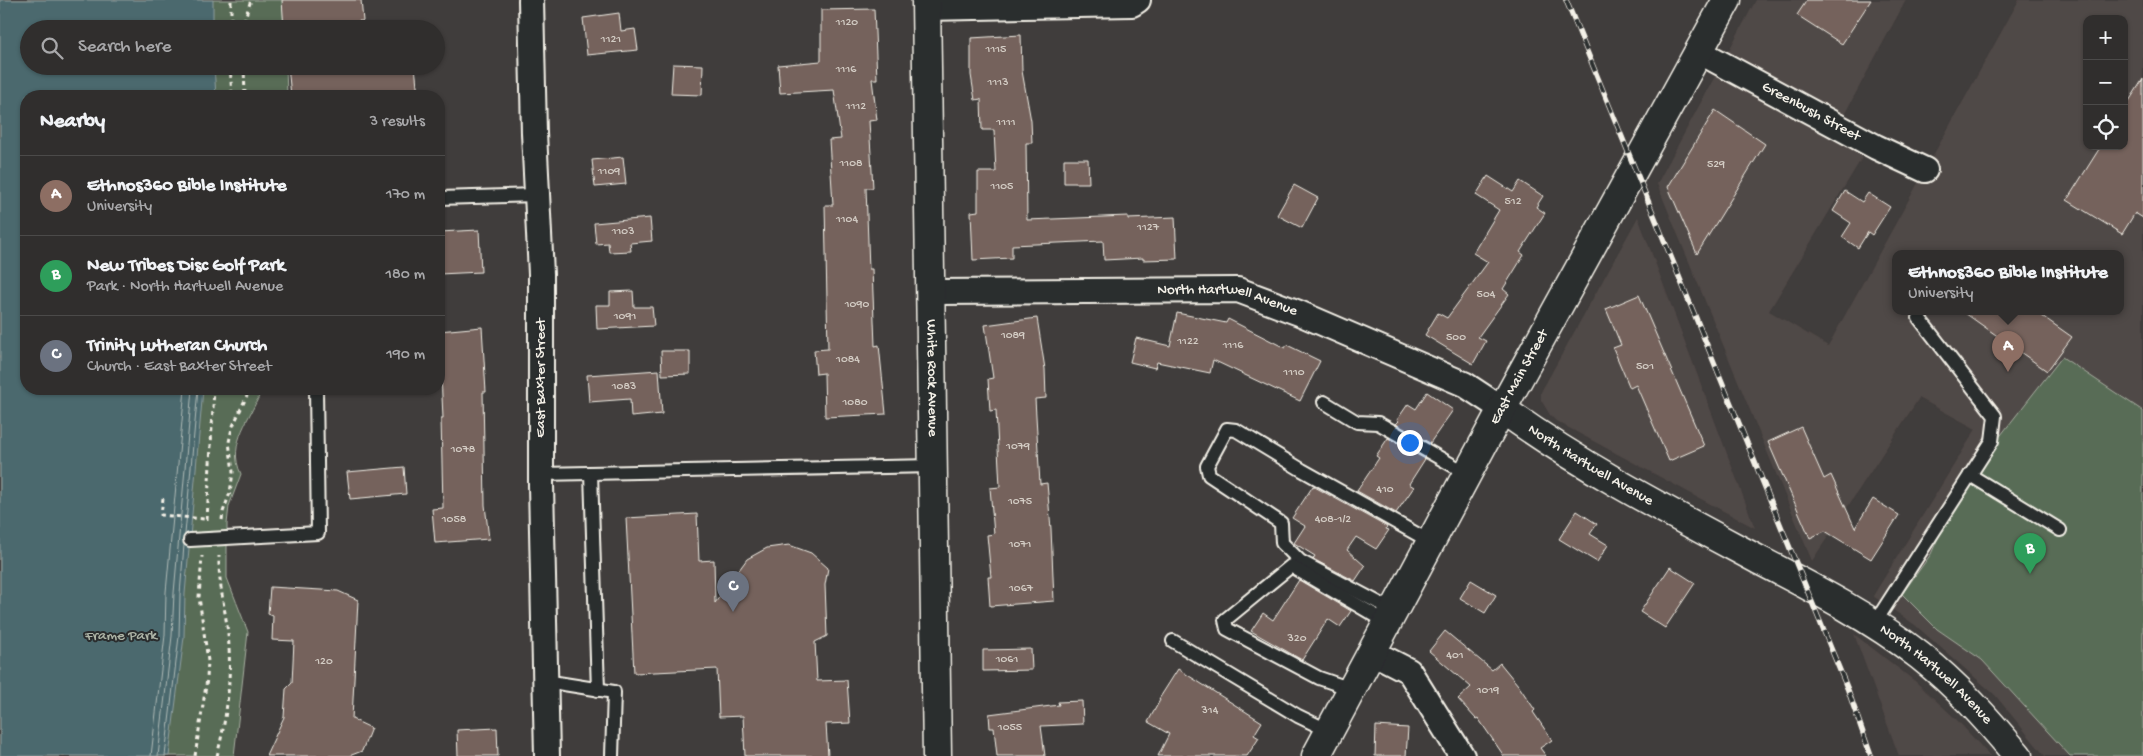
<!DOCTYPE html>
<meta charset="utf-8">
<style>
:root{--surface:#302e2d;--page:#3c3a39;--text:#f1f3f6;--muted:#a8a8aa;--line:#4b4a49;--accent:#e69b98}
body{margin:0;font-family:"Gochi Hand",sans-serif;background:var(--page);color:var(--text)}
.controls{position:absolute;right:15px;top:15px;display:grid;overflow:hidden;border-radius:10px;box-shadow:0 1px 4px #0004}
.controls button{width:45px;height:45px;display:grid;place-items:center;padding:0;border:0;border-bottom:1px solid var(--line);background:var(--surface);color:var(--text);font:25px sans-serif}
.you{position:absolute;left:1409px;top:442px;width:18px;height:18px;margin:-12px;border:4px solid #fff;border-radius:50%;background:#1a73e8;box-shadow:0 0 0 8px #1a73e833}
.badge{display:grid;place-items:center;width:32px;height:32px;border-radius:50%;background:var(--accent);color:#fff;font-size:16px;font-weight:700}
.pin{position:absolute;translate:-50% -41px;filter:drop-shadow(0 1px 2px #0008)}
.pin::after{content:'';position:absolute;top:26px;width:18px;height:15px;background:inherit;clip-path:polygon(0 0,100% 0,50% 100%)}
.popup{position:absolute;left:1892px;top:250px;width:232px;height:65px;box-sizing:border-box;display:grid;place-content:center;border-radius:10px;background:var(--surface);filter:drop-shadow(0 1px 4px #0005);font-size:16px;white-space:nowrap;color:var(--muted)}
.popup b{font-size:19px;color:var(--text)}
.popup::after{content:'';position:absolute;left:50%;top:100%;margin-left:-10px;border:10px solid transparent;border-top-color:var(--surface)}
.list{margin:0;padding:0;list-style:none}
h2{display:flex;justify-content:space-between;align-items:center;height:65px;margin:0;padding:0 20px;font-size:21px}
h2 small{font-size:16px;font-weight:400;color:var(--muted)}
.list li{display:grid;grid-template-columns:32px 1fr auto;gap:15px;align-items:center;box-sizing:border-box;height:80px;padding:0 20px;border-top:1px solid var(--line)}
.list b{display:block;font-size:19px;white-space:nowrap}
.list p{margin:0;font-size:16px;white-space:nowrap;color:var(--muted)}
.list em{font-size:16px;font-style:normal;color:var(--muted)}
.icon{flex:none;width:28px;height:28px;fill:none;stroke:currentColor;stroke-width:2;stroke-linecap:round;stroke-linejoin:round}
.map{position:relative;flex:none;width:2143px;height:756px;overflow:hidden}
.search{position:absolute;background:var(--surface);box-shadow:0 1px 4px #0004;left:20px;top:20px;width:425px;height:55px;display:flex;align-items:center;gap:12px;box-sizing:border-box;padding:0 18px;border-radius:28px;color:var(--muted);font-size:19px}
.panel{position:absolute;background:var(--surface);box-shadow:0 1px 4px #0004;left:20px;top:90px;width:425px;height:305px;border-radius:20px}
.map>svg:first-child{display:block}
.built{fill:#504846;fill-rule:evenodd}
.green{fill:#596c57;stroke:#a6aea0}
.water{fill:#4b696e;stroke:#8f9f9f}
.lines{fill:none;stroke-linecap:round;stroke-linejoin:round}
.shore{stroke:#b0bbb7;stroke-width:1}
.building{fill:#74625c;stroke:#f4f1e8}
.lane-casing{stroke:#f4f1e8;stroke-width:16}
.street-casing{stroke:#f4f1e8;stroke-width:28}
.secondary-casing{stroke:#f4f1e8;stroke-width:31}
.path{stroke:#f4f1e8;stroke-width:3;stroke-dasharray:4 4;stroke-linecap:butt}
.lane{stroke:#2a2d2e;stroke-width:12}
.street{stroke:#2a2d2e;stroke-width:24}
.secondary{stroke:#2a2d2e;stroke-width:28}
.rail-casing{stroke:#f4f1e8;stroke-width:5.5}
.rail{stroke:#2a2d2e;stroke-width:4;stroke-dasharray:11;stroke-linecap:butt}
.labels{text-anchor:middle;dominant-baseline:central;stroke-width:4;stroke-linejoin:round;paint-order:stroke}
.number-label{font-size:12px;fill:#d4cdc5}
.street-label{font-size:15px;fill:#f4f1e8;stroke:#2a2d2e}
.park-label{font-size:15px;fill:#aeb5a7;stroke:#2a2d2e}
</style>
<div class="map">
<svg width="2143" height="756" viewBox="0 0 2143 756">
<rect width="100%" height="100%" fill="#403d3c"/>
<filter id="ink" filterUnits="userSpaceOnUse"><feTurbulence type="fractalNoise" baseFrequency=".02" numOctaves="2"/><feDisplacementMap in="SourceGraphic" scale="10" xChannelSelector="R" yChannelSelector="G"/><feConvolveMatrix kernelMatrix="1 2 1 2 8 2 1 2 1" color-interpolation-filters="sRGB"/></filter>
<g filter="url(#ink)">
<g class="built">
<path d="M1756,0H1906L1831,139L1863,156L1769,311L1828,346L2019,0H2143V756H2045L1995,695L1915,625L1873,596L1976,429L1919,398L1812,561L1657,184ZM2087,19H2124V146H2087ZM1896,253H2120V311H1896Z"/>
<path d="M1638,217L1755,528L1556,421L1550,415L1541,400V392Z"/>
<path d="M1854,634L1916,682L1957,720L1990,756H1899Z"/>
</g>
<g class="green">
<path d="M0,0H284L285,29H29V66H286L287,96H26V389H262C252,417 226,443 241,474L229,506L227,524V578L248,632L234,756H0Z"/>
<path d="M2062,357L2143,411V756H2070L1982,660L1937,629L1902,594L1931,554L1947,518L1972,472Z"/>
</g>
<path class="water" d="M0,0H213V29H29V66H214L216,96H26V389H203L185,594L184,637L169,756H0Z"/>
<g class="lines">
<g class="shore">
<path d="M185,534L198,389"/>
<path d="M151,756L165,635L166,592L185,389"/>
<path d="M158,756L172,636L174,593L192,389"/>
<path d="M165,756L179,636L180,594L184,545"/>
</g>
</g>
<g class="building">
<path d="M282,0H361L363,21H359L360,29H284Z"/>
<path d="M1807,0H1871L1842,44L1797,15Z"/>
<path d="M874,9L877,79H872L877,120L869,121L873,188H866L869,269H872L875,346L879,345L886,414L825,417L824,373L816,374L814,350L828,349L825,205H833L829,140L841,139L834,90L780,93L778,65L821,61V10Z"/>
<path d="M619,13L621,31L635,29L638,50L587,55L583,18Z"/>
<path d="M1021,35L1022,71L1031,121L1032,143H1026L1027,220L1128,216V219L1175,217L1177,259L1143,260V258L1104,260L1103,241L1012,245V258L973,260L971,212L978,211V172H996L994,130H982L981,99L975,100L971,75V38Z"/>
<path d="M673,64L703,65L702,95L671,94Z"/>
<path d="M288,66H415L418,96H291Z"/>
<path d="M2143,79V218L2135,213L2122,234L2067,200L2101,146H2124V109Z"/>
<path d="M1715,110L1765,144L1697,254L1668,187Z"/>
<path d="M623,157L626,184L595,187L592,160Z"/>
<path d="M1064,159H1088L1089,183H1064Z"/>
<path d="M1488,176L1513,192L1520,181L1543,196L1536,207L1545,213L1520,252L1524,255L1503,289L1509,294L1478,337L1486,341L1473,364L1425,335L1438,313L1447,318L1488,262L1473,253L1499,210L1476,195Z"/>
<path d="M1294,185L1318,198L1302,228L1277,215Z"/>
<path d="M1845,191L1862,202L1868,193L1890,207L1872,235L1868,232L1858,248L1842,237L1851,223L1833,211Z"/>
<path d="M650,218L652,241L630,243L631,251L609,252L608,243L596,244L594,223Z"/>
<path d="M479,230L481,272L439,274V232Z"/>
<path d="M633,291L634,307H652L654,326L597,329L596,305H610V292Z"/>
<path d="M1639,295L1704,446L1669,461L1636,385L1630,388L1613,348L1621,345L1606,309Z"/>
<path d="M1962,311H2035L2072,337L2047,371Z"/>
<path d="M1177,313L1226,323L1228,319L1285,348L1287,345L1320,361L1300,401L1213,360L1210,373L1157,362L1155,368L1130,362L1136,338L1170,346Z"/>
<path d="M1037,318L1045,369L1046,398L1035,399L1040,484L1047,483L1051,529L1054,601L990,606L988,577H991L987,535L994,534L990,488L1000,487L996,410L990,411L988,379L993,378L985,325Z"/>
<path d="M482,327L486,392H483L485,505L489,539L435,543L432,509L443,508L441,418H443L439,331Z"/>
<path d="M661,351H690V374L662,375Z"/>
<path d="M659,370L662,414L631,417L630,399L589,402L587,375Z"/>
<path d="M1427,392L1453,410L1430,443L1396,424L1399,421L1397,420L1408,404L1416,409Z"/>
<path d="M1801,427L1824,479L1831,475L1855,528L1873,499L1899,515L1871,559L1825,531L1810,538L1768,442Z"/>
<path d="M1388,438L1425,459L1409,484L1414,487L1396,513L1357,491L1379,458L1376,456Z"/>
<path d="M404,467L406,494L350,499L347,472Z"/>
<path d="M1313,486L1387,527L1386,529L1389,530L1376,549L1356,537L1347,550L1365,566L1355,581L1313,559L1315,556L1294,543L1305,526L1292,518Z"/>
<path d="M1577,511L1597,524L1590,534L1608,545L1597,562L1559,539Z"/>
<path d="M697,514L699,561L714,560L715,603L747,559L767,548L789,545L811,553L828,568L825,585L827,636L815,642L817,681L847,680L850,723L826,724L828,756H745L743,716L719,717L717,669L634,673L626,518Z"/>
<path d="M1670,567L1695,583L1665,628L1640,612Z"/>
<path d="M1299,580L1351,611L1340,627L1328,619L1302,660L1251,631L1263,613L1273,620Z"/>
<path d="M1471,580L1496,595L1485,613L1460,598Z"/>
<path d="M270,587L338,591L358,600L352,719L371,728L362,751L349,756H266L284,717L286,689L292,683L294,641L272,640L273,616L268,614Z"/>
<path d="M1445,631L1492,670L1500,663L1518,685L1535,710L1533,712L1552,740L1540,748L1546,756H1504L1478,718L1476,719L1458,699L1471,687L1429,651Z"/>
<path d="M1031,649L1032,670L983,671V650Z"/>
<path d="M1178,669L1262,722L1254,735L1259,738L1247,756H1158L1169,734L1148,722L1160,700L1159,699Z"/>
<path d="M1082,701L1083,724L1041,726L1045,756H997L994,728H990L989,714L1059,705L1058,702Z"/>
<path d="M1376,726L1408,728L1406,756H1375Z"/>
<path d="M497,728L498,756H458L457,730Z"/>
</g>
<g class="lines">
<g class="lane-casing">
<g id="lane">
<path d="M439,198L537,195"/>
<path d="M1324,402L1357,422L1378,423L1468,474"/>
<path d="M591,473L598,690"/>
<path d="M541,474L934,466"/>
<path d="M1970,475L2060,530"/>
<path d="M190,540L318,533L316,389"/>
<path d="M1394,611L1300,561L1282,543L1281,523L1209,475L1207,466L1227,429L1236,430L1302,470L1431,542"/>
<path d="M1874,624L1992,441L1995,416L1919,318"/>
<path d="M1173,641L1298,716L1329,731"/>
<path d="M545,681L614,692L612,756"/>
<path d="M1351,689L1319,678L1227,629L1225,620L1291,566L1388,623"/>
</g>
</g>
<g class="street-casing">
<g id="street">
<path d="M531,0L534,133L541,274V485L547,756"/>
<path d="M926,8L1132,4L1138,0"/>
<path id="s1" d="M1700,52L1876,147L1925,170"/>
<path id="s2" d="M931,292L1238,290L1299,313L1464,384L1502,409"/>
<path d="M1372,652L1409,671L1462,756"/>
</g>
</g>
<g class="secondary-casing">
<g id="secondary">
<path id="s3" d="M926,0L937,756"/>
<path id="s4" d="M1502,409C1582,467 1671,513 1757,559C1813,588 1870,617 1920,656C1957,685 1988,720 2018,756"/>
<path id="s5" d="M1316,756L1502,409L1727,0"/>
</g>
</g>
<g class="path">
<path d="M231,29V0"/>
<path d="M244,29V21L251,0"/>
<path d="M230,66L232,96"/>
<path d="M244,66L245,96"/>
<path d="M163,498L161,515L204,519"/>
<path d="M207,520L214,389"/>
<path d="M222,520L223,512L230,493L233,472L229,442L232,428L250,389"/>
<path d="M195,756L207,679L208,661L199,597L202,556"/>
<path d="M217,756C226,721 231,684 229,648C228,617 218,588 219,556"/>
</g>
<use href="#lane" class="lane"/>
<use href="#street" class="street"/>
<use href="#secondary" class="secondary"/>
<g class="rail-casing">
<path id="rail" d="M1566,0L1805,585L1848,690L1871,756"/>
</g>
<use href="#rail" class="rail"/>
</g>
</g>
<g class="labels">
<g class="number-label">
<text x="847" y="23">1120</text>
<text x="611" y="40">1121</text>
<text x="996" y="50">1115</text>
<text x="846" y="70">1116</text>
<text x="998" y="83">1113</text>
<text x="856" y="107">1112</text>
<text x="1006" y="123">1111</text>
<text x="851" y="164">1108</text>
<text x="1716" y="165">529</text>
<text x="609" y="172">1109</text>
<text x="1002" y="187">1105</text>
<text x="1513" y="202">512</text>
<text x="847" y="220">1104</text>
<text x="1148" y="228">1127</text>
<text x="623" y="232">1103</text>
<text x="1486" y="295">504</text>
<text x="857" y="305">1090</text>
<text x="625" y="317">1091</text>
<text x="1013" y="336">1089</text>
<text x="1456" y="338">500</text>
<text x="1188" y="342">1122</text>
<text x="1233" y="346">1116</text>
<text x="848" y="360">1084</text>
<text x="1645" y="367">501</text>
<text x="1294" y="373">1110</text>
<text x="624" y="387">1083</text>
<text x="855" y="403">1080</text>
<text x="1018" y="447">1079</text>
<text x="463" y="450">1078</text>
<text x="1385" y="490">410</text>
<text x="1020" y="502">1075</text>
<text x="454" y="520">1058</text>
<text x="1333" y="520">408-1/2</text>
<text x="1020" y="545">1071</text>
<text x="1021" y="589">1067</text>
<text x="1297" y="639">320</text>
<text x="1455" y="656">401</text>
<text x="1007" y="660">1061</text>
<text x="324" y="662">120</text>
<text x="1488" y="691">1019</text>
<text x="1210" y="711">314</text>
<text x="1010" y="728">1055</text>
</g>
<g class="street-label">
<text stroke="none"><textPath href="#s1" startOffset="126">Greenbush Street</textPath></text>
<text stroke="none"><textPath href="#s2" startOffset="298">North Hartwell Avenue</textPath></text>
<text stroke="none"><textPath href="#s5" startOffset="430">East Main Street</textPath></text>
<text transform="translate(541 378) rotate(-90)">East Baxter Street</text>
<text stroke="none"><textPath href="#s3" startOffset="378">White Rock Avenue</textPath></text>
<text stroke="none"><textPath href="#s4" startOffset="105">North Hartwell Avenue</textPath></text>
<text stroke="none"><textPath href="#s4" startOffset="510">North Hartwell Avenue</textPath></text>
</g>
<g class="park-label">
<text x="121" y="636">Frame Park</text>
</g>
</g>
</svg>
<div class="controls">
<button>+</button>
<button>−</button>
<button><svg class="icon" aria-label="locate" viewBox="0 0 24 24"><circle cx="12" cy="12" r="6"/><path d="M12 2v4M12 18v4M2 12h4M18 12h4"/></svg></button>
</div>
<div class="you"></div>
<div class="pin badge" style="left:2008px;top:372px;background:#8d6e63">A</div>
<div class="popup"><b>Ethnos360 Bible Institute</b>University</div>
<div class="pin badge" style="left:2030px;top:574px;background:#2e9e5b">B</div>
<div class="pin badge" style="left:733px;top:612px;background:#6b7280">C</div>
<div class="search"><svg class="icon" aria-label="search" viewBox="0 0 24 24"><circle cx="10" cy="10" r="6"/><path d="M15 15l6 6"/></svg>Search here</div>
<section class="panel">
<h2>Nearby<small>3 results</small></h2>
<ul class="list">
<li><span class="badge" style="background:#8d6e63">A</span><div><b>Ethnos360 Bible Institute</b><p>University</p></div><em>170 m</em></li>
<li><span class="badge" style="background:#2e9e5b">B</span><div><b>New Tribes Disc Golf Park</b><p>Park · North Hartwell Avenue</p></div><em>180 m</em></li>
<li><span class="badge" style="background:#6b7280">C</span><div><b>Trinity Lutheran Church</b><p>Church · East Baxter Street</p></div><em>190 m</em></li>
</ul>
</section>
</div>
